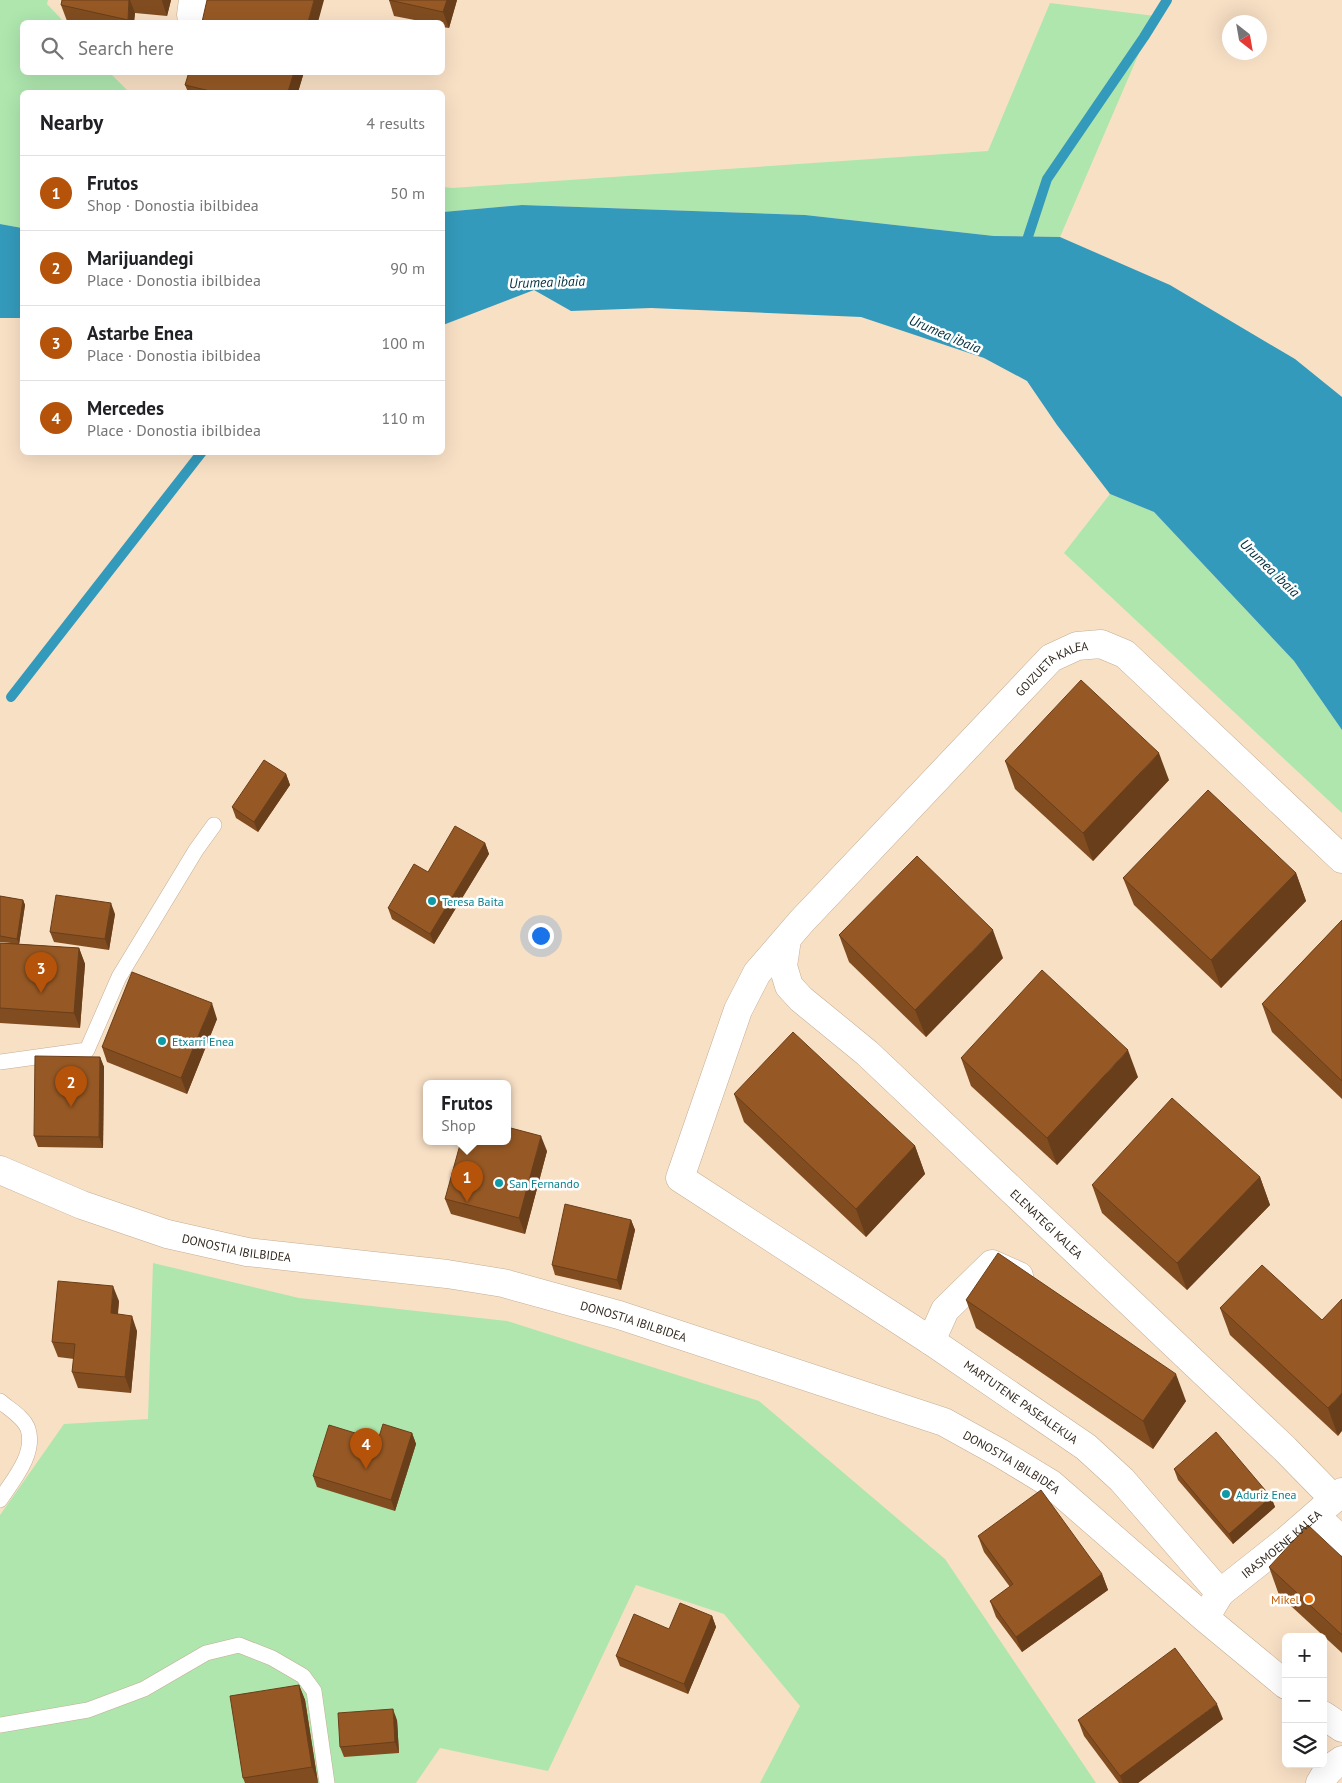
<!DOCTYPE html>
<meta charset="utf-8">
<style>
:root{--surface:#fff;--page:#f2f2f2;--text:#202124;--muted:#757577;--line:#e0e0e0;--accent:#b45309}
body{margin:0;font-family:"PT Sans",sans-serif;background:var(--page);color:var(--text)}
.controls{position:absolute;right:15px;bottom:15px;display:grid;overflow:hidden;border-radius:8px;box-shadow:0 5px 20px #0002}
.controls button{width:45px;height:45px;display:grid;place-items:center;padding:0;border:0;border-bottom:1px solid var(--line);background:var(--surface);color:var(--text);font:25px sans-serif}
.compass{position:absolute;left:1222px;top:15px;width:45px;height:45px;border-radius:50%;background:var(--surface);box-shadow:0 5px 20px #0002;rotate:149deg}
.you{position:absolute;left:540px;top:935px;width:18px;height:18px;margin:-12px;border:4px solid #fff;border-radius:50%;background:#1a73e8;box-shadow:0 0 0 8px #1a73e833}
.badge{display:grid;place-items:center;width:32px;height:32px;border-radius:50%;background:var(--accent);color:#fff;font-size:16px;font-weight:700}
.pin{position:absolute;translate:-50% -41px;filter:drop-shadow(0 1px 2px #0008)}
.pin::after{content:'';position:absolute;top:26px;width:18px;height:15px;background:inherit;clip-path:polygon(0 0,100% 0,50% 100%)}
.popup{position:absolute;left:423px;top:1080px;width:88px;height:65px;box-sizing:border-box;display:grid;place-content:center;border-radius:8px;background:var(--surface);filter:drop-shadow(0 1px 4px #0005);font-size:16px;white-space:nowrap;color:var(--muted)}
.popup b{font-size:19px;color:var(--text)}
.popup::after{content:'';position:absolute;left:50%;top:100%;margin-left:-10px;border:10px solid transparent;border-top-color:var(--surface)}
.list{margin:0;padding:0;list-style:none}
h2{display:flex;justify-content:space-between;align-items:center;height:65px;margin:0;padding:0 20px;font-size:21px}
h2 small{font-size:16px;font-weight:400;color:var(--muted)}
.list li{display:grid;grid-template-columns:32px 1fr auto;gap:15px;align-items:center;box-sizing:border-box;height:75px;padding:0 20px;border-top:1px solid var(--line)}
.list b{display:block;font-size:19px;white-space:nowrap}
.list p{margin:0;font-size:16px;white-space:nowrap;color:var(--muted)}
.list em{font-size:16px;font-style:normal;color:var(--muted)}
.icon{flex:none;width:28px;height:28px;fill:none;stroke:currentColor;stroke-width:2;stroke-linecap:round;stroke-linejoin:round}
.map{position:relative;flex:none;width:1342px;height:1783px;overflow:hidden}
.search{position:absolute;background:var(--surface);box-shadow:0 5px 20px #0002;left:20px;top:20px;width:425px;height:55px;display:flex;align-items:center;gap:12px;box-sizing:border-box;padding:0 18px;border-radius:8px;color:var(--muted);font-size:19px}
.panel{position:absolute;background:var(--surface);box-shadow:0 5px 20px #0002;left:20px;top:90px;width:425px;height:365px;border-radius:8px}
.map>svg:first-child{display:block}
.green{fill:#aee6ae}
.water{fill:#349abb}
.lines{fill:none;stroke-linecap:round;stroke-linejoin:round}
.stream{stroke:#349abb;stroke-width:10}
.service-casing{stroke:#c4ad94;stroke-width:16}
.minor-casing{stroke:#c4ad94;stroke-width:29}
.secondary-casing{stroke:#c4ad94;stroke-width:29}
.service{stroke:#fff;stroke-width:15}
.minor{stroke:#fff;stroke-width:28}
.secondary{stroke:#fff;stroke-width:28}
.wall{fill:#814d20}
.shaded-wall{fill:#693e1a}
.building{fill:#965925;stroke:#693e1a}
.culture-dot{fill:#0f9aa8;stroke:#fff;stroke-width:2}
.food-dot{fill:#e8710a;stroke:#fff;stroke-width:2}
.labels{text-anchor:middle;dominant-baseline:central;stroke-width:5;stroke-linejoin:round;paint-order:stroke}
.street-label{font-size:12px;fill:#332a20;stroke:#fff}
.culture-label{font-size:12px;fill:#0d838f;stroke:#fff;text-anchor:start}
.food-label{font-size:12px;fill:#c56008;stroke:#fff;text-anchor:end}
.water-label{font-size:14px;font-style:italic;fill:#01303e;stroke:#fff}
</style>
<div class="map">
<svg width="1342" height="1783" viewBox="0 0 1342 1783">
<rect width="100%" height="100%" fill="#f8e0c5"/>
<g class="green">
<path d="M0,0H48L47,4L64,22H22V72L110,73L129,92H22V228L0,224Z"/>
<path d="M1050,3L1155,16L1060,237L994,236L805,215L522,205L443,212V187L452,188L988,151Z"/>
<path d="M1110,494L1154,512L1294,661L1342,730V813L1064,553Z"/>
<path d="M153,1263L299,1298L507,1321L759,1401L945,1559L1096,1783H760L800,1706L724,1614L636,1585L548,1771L440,1748L416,1783H0V1515L64,1424L148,1419Z"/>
</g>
<g class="water">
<path d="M522,205L805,215L994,236L1060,237L1170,285L1295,359L1342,397V730L1294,661L1154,512L1110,494L1057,425L1027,381L984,358L861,317L651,308L571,311L534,290L443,325V212Z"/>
<path d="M0,224L22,228V318H0Z"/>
</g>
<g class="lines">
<g class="stream">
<path d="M1024,249L1047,179L1144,37L1167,0"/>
<path d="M11,697L202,452"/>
</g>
<g class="service-casing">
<g id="service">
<path d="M0,1062L87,1050L119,977L196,850L214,825"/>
<path d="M0,1401C9,1409 24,1417 28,1429C36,1454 13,1480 0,1500"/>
<path d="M0,1725L88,1710L144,1689L206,1653L239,1645L272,1658L303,1676L314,1691L327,1783"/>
</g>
</g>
<g class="minor-casing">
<g id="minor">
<path d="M191,15L193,0"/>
<path id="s1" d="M787,939L783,966L789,986L801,999L867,1053L1285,1449L1334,1499"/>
<path d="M931,1341L945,1310L992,1264L1019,1276"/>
<path d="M1316,1516L1342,1541"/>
<path id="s2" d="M1220,1593L1122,1480L1086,1447L931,1341L680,1178L738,1010L757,973L801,922L1051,658L1077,646L1101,644L1125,654L1342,859"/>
<path id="s3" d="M1211,1608L1220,1593L1287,1540L1342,1492"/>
</g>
</g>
<g class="secondary-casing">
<g id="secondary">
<path id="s4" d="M0,1170L82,1205L167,1234L247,1252L447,1274L503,1283L619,1315L944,1422L1000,1453L1051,1484L1205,1618L1286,1685"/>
<path d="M1323,1715L1342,1728"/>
<path d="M1320,1783C1325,1773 1332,1766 1342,1760"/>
</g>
</g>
<use href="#service" class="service"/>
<use href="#minor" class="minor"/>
<use href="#secondary" class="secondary"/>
</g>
<g class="wall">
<path d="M62,0H171L167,16L135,13L134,22H76L67,21L61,5Z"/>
<path d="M389,0H457L449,28L442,27V22H425L394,16Z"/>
<path d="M304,72L298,92H188L185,85Z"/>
<path d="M1005,761L1169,780L1093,861L1015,789Z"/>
<path d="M286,774L290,785L258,832L236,818L232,807Z"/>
<path d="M485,843L489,854L434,944L392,919L388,908L428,872Z"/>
<path d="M1296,873L1306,901L1221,988L1134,905L1123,878Z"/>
<path d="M0,896L23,900L25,905L19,944L79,948L85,964L80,1028L0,1023V943H11L0,942Z"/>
<path d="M115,914L109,950L54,942L50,932Z"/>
<path d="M1342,920V1099L1272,1032L1262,1004Z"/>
<path d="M839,935L1003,958L926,1037L849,962Z"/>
<path d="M217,1019L187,1094L107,1062L102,1047Z"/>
<path d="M100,1057L104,1067L103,1148L38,1147L34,1136Z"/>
<path d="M961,1058L1138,1077L1057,1165L971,1086Z"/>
<path d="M734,1094L915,1146L925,1174L866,1237L744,1122Z"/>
<path d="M547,1151L525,1234L451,1214L445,1199Z"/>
<path d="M1260,1177L1270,1205L1187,1290L1102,1213L1092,1185Z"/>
<path d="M631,1220L635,1230L621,1290L555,1275L552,1265Z"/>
<path d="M966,1300L1186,1401L1153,1449L976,1328Z"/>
<path d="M119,1301L118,1314L137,1331L131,1393L78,1388L72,1372L74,1359L58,1357L52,1342Z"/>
<path d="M1220,1308L1322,1320L1338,1436L1230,1335Z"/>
<path d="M412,1433L416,1444L395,1511L317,1487L313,1476L378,1440Z"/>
<path d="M1174,1469L1271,1497L1275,1507L1233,1544L1178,1480Z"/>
<path d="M978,1536L1102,1574L1108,1590L1022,1652L996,1617L990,1601L1010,1587L984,1552Z"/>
<path d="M1342,1557V1653L1279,1595L1269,1567Z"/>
<path d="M712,1616L716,1627L688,1694L620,1666L616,1656Z"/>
<path d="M299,1685L305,1700L318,1783H245L243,1778Z"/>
<path d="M1223,1719L1138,1783H1119L1084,1736L1078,1720Z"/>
<path d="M397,1720L399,1753L344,1757L340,1747Z"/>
</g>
<g class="shaded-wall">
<path d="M129,0H130L135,13L134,22H129L128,20Z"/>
<path d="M162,0H171L167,16L162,1Z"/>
<path d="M314,0H324L318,22H308Z"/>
<path d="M447,0H457L449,28L443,12Z"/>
<path d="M294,72H304L298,92H288Z"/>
<path d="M1159,753L1169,780L1093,861L1083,833Z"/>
<path d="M286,774L290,785L258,832L254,822Z"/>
<path d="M485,843L489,854L434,944L430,934Z"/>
<path d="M1296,873L1306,901L1221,988L1211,960Z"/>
<path d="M23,900L25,905L19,945L17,939Z"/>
<path d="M111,903L115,914L109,950L105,939Z"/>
<path d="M993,930L1003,958L926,1037L915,1010Z"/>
<path d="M79,948L85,964L80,1028L74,1013Z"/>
<path d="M212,1003L217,1019L187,1094L181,1078Z"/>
<path d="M1128,1050L1138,1077L1057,1165L1047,1138Z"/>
<path d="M100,1057L104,1067L103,1148L99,1137Z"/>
<path d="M541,1136L547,1151L525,1234L519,1218Z"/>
<path d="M915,1146L925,1174L866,1237L856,1209Z"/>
<path d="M1260,1177L1270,1205L1187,1290L1177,1263Z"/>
<path d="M631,1220L635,1230L621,1290L617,1280Z"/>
<path d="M113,1286L119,1301L116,1329L111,1313Z"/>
<path d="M132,1316L137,1331L131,1393L125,1377Z"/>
<path d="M1176,1374L1186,1401L1153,1449L1143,1421Z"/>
<path d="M1342,1393V1431L1338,1436L1328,1408Z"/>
<path d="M412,1433L416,1444L395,1511L391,1500Z"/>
<path d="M1271,1497L1275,1507L1233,1544L1229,1534Z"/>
<path d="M1102,1574L1108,1590L1022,1652L1016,1637Z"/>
<path d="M712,1616L716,1627L688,1694L684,1684Z"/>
<path d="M299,1685L305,1700L318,1783L312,1767Z"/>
<path d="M1217,1704L1223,1719L1138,1783H1123L1120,1776Z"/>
<path d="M393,1709L397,1720L399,1753L395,1742Z"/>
</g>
<g class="building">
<path d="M62,0H129L128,20L61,5Z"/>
<path d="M207,0H314L308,22H202Z"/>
<path d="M389,0H447L443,12Z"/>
<path d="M189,72H294L288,92H214L185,85Z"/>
<path d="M1081,680L1159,753L1083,833L1005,761Z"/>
<path d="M264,760L286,774L254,822L232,807Z"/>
<path d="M1208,790L1296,873L1211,960L1123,878Z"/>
<path d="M455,826L485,843L430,934L388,908L414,864L428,872Z"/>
<path d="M917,856L993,930L915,1010L839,935Z"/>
<path d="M56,895L111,903L105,939L50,932Z"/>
<path d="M0,896L23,900L17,939L0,936Z"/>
<path d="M1342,920V1081L1262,1004Z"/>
<path d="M0,943L79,948L74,1013L0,1008Z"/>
<path d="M1042,970L1128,1050L1047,1138L961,1058Z"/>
<path d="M132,972L212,1003L181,1078L102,1047Z"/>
<path d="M793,1032L915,1146L856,1209L734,1094Z"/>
<path d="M35,1056L100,1057L99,1137L34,1136Z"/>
<path d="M1172,1098L1260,1177L1177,1263L1092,1185Z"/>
<path d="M507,1127L541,1136L519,1218L445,1199L461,1141H507Z"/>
<path d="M565,1204L631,1220L617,1280L552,1265Z"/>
<path d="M998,1253L1176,1374L1143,1421L966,1300Z"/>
<path d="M1262,1265L1322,1320L1342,1299V1393L1328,1408L1220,1308Z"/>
<path d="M58,1281L113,1286L111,1313L132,1316L125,1377L72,1372L75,1344L52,1342Z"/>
<path d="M383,1424L412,1433L391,1500L313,1476L329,1425L378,1440Z"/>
<path d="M1216,1432L1271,1497L1229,1534L1174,1469Z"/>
<path d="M1041,1490L1102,1574L1016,1637L990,1601L1013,1584L978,1536Z"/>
<path d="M1308,1525L1342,1557V1635L1269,1567Z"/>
<path d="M680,1603L712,1616L684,1684L616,1656L634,1614L669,1629Z"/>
<path d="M1175,1648L1217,1704L1120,1776L1078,1720Z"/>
<path d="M299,1685L312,1767L243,1778L230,1696Z"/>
<path d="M393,1709L395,1742L340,1747L338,1713Z"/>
</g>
<g class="culture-dot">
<circle cx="432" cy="901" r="5"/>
<circle cx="162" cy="1041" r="5"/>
<circle cx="499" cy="1183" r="5"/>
<circle cx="1226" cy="1494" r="5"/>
</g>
<circle class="food-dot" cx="1309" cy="1599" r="5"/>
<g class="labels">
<g class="street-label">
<text stroke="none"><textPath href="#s2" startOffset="1331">GOIZUETA KALEA</textPath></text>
<text stroke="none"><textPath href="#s1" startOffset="399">ELENATEGI KALEA</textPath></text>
<text stroke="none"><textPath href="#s4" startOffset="250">DONOSTIA IBILBIDEA</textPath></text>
<text stroke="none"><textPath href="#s4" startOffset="655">DONOSTIA IBILBIDEA</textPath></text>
<text transform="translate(1021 1402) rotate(35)">MARTUTENE PASEALEKUA</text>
<text stroke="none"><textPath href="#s4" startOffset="1060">DONOSTIA IBILBIDEA</textPath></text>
<text stroke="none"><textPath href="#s3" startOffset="96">IRASMOENE KALEA</textPath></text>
</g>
<g class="culture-label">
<text x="442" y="901">Teresa Baita</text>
<text x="172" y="1041">Etxarri Enea</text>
<text x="509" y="1183">San Fernando</text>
<text x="1236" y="1494">Aduriz Enea</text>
</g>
<g class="food-label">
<text x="1299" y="1599">Mikel</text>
</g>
<g class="water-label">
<text transform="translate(547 282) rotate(-2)">Urumea ibaia</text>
<text transform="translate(945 334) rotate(23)">Urumea ibaia</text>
<text transform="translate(1270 568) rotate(44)">Urumea ibaia</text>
</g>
</g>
</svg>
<div class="controls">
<button>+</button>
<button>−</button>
<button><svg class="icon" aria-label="layers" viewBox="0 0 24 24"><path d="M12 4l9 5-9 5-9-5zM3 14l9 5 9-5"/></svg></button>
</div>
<svg class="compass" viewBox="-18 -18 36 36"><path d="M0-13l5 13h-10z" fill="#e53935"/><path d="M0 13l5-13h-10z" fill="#757577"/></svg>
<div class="you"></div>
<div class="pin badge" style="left:467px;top:1202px">1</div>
<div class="popup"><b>Frutos</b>Shop</div>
<div class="pin badge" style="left:71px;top:1107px">2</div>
<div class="pin badge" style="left:41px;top:993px">3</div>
<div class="pin badge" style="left:366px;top:1469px">4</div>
<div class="search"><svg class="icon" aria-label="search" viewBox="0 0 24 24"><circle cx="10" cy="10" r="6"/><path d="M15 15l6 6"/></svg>Search here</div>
<section class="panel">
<h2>Nearby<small>4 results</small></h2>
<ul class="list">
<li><span class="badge">1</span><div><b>Frutos</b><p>Shop · Donostia ibilbidea</p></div><em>50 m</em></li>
<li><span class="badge">2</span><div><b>Marijuandegi</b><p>Place · Donostia ibilbidea</p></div><em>90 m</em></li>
<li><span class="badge">3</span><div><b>Astarbe Enea</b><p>Place · Donostia ibilbidea</p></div><em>100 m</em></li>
<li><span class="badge">4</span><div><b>Mercedes</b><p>Place · Donostia ibilbidea</p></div><em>110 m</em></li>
</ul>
</section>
</div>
